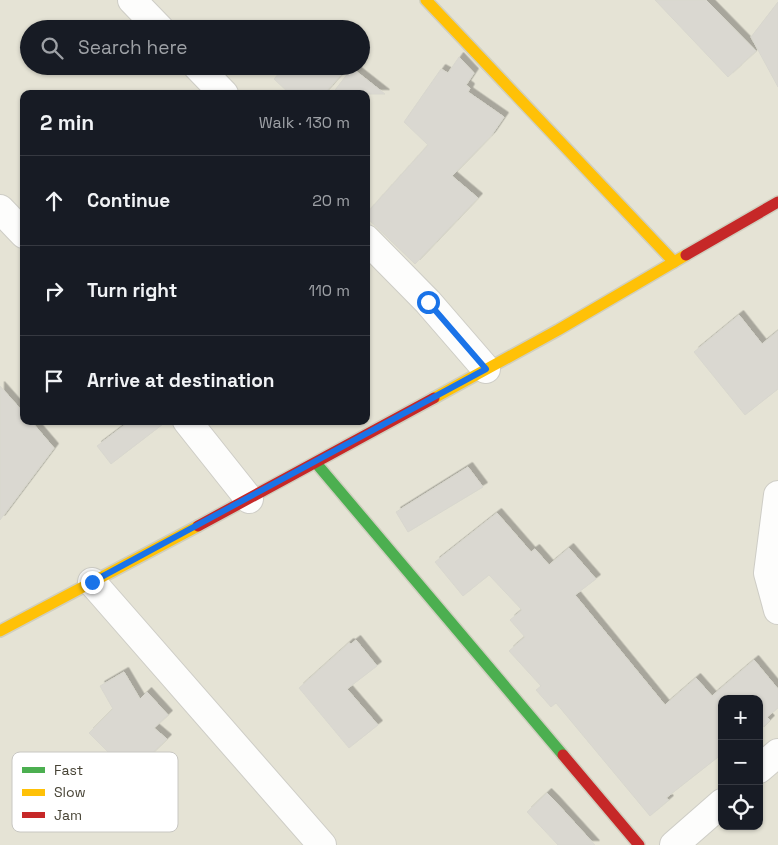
<!DOCTYPE html>
<meta charset="utf-8">
<style>
:root{--surface:#171b24;--page:#20242c;--text:#f1f3f6;--muted:#9ea1a6;--line:#363941}
body{margin:0;font-family:"Space Grotesk",sans-serif;background:var(--page);color:var(--text)}
.controls{position:absolute;right:15px;bottom:15px;display:grid;overflow:hidden;border-radius:10px;box-shadow:0 1px 4px #0004}
.controls button{width:45px;height:45px;display:grid;place-items:center;padding:0;border:0;border-bottom:1px solid var(--line);background:var(--surface);color:var(--text);font:25px sans-serif}
.stop{position:absolute;width:15px;height:15px;margin:-11px;border:4px solid #1a73e8;border-radius:50%;background:#fff}
.stop.end{background:#1a73e8;border-color:#fff;box-shadow:0 1px 5px #0008}
.list{margin:0;padding:0;list-style:none}
h2{display:flex;justify-content:space-between;align-items:center;height:65px;margin:0;padding:0 20px;font-size:21px}
h2 small{font-size:16px;font-weight:400;color:var(--muted)}
.list li{display:grid;grid-template-columns:32px 1fr auto;gap:15px;align-items:center;box-sizing:border-box;height:90px;padding:0 20px;border-top:1px solid var(--line)}
.list b{display:block;font-size:19px;white-space:nowrap}
.list em{font-size:16px;font-style:normal;color:var(--muted)}
.icon{flex:none;width:28px;height:28px;fill:none;stroke:currentColor;stroke-width:2;stroke-linecap:round;stroke-linejoin:round}
.map{position:relative;flex:none;width:778px;height:845px;overflow:hidden}
.search{position:absolute;background:var(--surface);box-shadow:0 1px 4px #0004;left:20px;top:20px;width:350px;height:55px;display:flex;align-items:center;gap:12px;box-sizing:border-box;padding:0 18px;border-radius:28px;color:var(--muted);font-size:19px}
.panel{position:absolute;background:var(--surface);box-shadow:0 1px 4px #0004;left:20px;top:90px;width:350px;height:335px;border-radius:10px}
.map>svg:first-child{display:block}
.residential{fill:#e5e3d5;fill-rule:evenodd}
.building{fill:#dad8d1;stroke:#d8d7ce;filter:url(#shadow)}
.lines{fill:none;stroke-linecap:round;stroke-linejoin:round}
.street-casing{stroke:#cecdc6;stroke-width:30}
.fast-casing{stroke:#d0cfbf;stroke-width:14}
.slow-casing{stroke:#d0cfbf;stroke-width:14}
.jam-casing{stroke:#d0cfbf;stroke-width:14}
.street{stroke:#fdfdfc;stroke-width:28}
.fast{stroke:#4caf50;stroke-width:11}
.slow{stroke:#ffc107;stroke-width:11}
.jam{stroke:#c62828;stroke-width:11}
.route{stroke:#1a73e8;stroke-width:6}
.key{fill:#fff;stroke:#c8c7c2;stroke-width:1}
.key-label{font-size:14px;fill:#474335}
</style>
<div class="map">
<svg width="778" height="845" viewBox="0 0 778 845">
<defs>
<filter id="shadow"><feDropShadow dx="4.5" dy="-4.5" stdDeviation="0" flood-color="#0004"/></filter>
</defs>
<rect width="100%" height="100%" fill="#f0efe8"/>
<path class="residential" d="M0,0H778V845H0ZM29,29H361V66H29ZM24,94H366V421H24ZM722,699H759V826H722Z"/>
<g class="building">
<path d="M655,0H706L756,51L728,77Z"/>
<path d="M778,2V87L751,37Z"/>
<path d="M459,57L474,73L466,85L470,88L468,92L504,117L491,136L452,176L478,198L415,264L366,217V214L428,145L404,122L441,69L448,73Z"/>
<path d="M285,66H349L324,94H290L274,79Z"/>
<path d="M352,68L385,94H332Z"/>
<path d="M739,315L762,344L778,331V389L745,415L694,352Z"/>
<path d="M0,386L24,413V421H31L54,448L0,520Z"/>
<path d="M130,421H167L111,464L97,446Z"/>
<path d="M468,467L483,487L408,532L396,512Z"/>
<path d="M497,513L531,552L535,549L549,565L569,548L596,579L575,595L665,705L696,678L712,696L754,660L778,689V708L767,717L770,720L759,731V699H722V754L666,798L669,800L650,816L556,703L551,707L536,690L541,686L509,651L525,637L510,620L522,610L489,575L463,596L435,562Z"/>
<path d="M356,640L377,666L347,689L378,725L349,748L299,688L349,643L351,644Z"/>
<path d="M124,672L140,699L147,692L168,715L154,728L167,739L107,797L118,762L89,733L113,709L100,686Z"/>
<path d="M547,793L554,800L595,845H558L527,812Z"/>
</g>
<g class="lines">
<g class="street-casing">
<g id="street">
<path d="M132,0L160,29"/>
<path d="M197,66L224,94"/>
<path d="M0,209L24,234"/>
<path d="M366,239L428,302L486,369"/>
<path d="M187,421L249,499"/>
<path d="M778,495L768,573L778,610"/>
<path d="M92,582L322,845"/>
<path d="M759,769L778,753"/>
<path d="M674,845L722,803"/>
</g>
</g>
<g class="fast-casing">
<path id="fast" d="M316,463L563,755"/>
</g>
<g class="slow-casing">
<g id="slow">
<path d="M426,0L674,262"/>
<path d="M434,398L558,330L686,255"/>
<path d="M0,631L198,526"/>
</g>
</g>
<g class="jam-casing">
<g id="jam">
<path d="M686,255L778,202"/>
<path d="M198,526L434,398"/>
<path d="M563,755L639,845"/>
</g>
</g>
<use href="#street" class="street"/>
<use href="#fast" class="fast"/>
<use href="#slow" class="slow"/>
<use href="#jam" class="jam"/>
</g>
<g class="lines">
<path class="route" d="M92,582L486,369L428,302"/>
</g>
<rect x="12" y="752" width="166" height="80" rx="8" class="key"/>
<rect x="22" y="767" width="23" height="6" fill="#4caf50"/>
<rect x="22" y="789" width="23" height="7" fill="#ffc107"/>
<rect x="22" y="812" width="23" height="6" fill="#c62828"/>
<g class="key-label">
<text x="54" y="775">Fast</text>
<text x="54" y="797">Slow</text>
<text x="54" y="820">Jam</text>
</g>
</svg>
<div class="controls">
<button>+</button>
<button>−</button>
<button><svg class="icon" aria-label="locate" viewBox="0 0 24 24"><circle cx="12" cy="12" r="6"/><path d="M12 2v4M12 18v4M2 12h4M18 12h4"/></svg></button>
</div>
<div class="stop" style="left:428px;top:302px"></div>
<div class="stop end" style="left:92px;top:582px"></div>
<div class="search"><svg class="icon" aria-label="search" viewBox="0 0 24 24"><circle cx="10" cy="10" r="6"/><path d="M15 15l6 6"/></svg>Search here</div>
<section class="panel">
<h2>2 min<small>Walk · 130 m</small></h2>
<ul class="list">
<li><svg class="icon" aria-label="ahead" viewBox="0 0 24 24"><path d="M12 20V5M6 11l6-6 6 6"/></svg><div><b>Continue</b></div><em>20 m</em></li>
<li><svg class="icon" aria-label="right" viewBox="0 0 24 24"><path d="M7 20v-9h11M14 6l5 5-5 5"/></svg><div><b>Turn right</b></div><em>110 m</em></li>
<li><svg class="icon" aria-label="arrive" viewBox="0 0 24 24"><path d="M6 21V4h12l-3 4 3 4H6"/></svg><div><b>Arrive at destination</b></div></li>
</ul>
</section>
</div>
